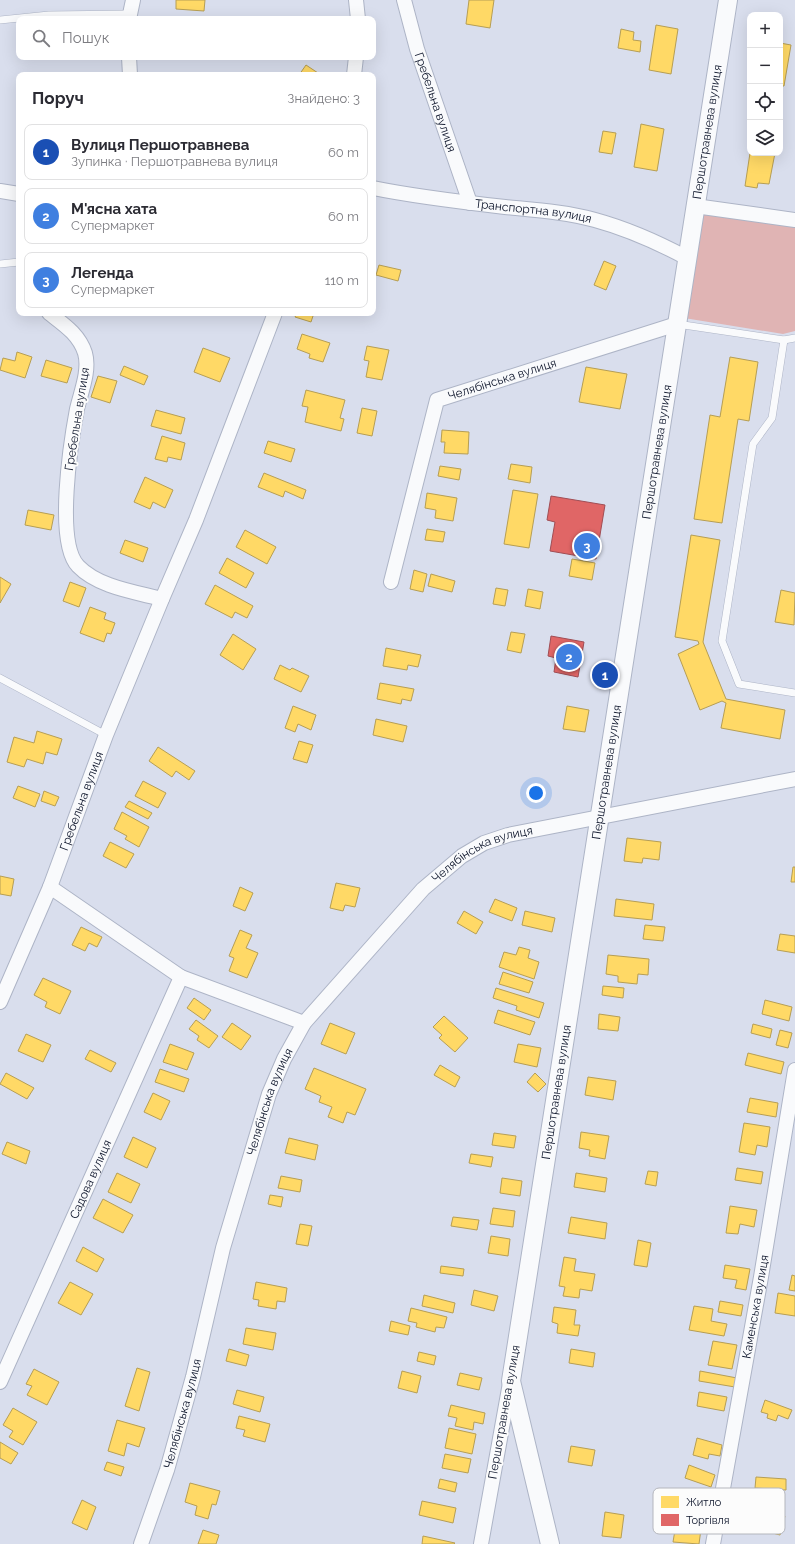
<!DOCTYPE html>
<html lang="uk">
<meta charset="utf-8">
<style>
:root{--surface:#fff;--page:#f2f2f3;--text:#2b2b33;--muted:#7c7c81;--line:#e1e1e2;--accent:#2563eb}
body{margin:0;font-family:Raleway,sans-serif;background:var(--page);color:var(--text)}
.controls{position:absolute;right:12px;top:12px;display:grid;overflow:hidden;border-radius:8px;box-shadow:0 4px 16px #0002}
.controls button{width:36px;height:36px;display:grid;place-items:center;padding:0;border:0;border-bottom:1px solid var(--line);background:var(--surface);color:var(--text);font:20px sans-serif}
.you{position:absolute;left:536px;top:793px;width:14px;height:14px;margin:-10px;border:3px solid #fff;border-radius:50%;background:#1a73e8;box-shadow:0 0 0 6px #1a73e833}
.badge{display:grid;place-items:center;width:26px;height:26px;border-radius:50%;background:var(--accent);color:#fff;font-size:13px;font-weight:700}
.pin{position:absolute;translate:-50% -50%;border:2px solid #fff;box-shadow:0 1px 4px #0006}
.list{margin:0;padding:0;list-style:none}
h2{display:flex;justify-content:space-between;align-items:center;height:52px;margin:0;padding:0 16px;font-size:17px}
h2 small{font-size:13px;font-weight:400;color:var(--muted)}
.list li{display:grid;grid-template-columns:26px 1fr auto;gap:12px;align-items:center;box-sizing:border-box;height:56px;margin:0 8px 8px;padding:0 8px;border:1px solid var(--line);border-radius:8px}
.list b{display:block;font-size:15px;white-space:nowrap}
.list p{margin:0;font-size:13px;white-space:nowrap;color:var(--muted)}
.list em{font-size:13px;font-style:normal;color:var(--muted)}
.icon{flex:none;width:22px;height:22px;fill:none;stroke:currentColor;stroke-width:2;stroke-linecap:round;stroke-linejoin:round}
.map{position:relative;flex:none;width:795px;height:1544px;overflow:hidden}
.search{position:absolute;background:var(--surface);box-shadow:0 4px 16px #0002;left:16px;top:16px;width:360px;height:44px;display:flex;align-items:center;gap:10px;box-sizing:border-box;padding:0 14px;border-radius:8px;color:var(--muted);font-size:15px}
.panel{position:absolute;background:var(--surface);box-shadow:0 4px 16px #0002;left:16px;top:72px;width:360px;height:244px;border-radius:8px}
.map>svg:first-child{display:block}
.green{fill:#e0b4b4}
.homes{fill:#ffd966;stroke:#b69e54}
.shops{fill:#e06666;stroke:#a04d54}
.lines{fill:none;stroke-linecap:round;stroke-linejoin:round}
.service-casing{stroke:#adb4c6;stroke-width:8}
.minor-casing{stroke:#adb4c6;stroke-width:16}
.tertiary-casing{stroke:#adb4c6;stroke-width:20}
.service{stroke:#f9fafc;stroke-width:7}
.minor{stroke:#f9fafc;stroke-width:14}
.tertiary{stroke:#f9fafc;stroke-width:18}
.labels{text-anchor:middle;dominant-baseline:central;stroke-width:4;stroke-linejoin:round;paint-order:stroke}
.street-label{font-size:12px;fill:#0c142a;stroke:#fcfcfc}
.key{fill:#fcfcfc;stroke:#b4b6bd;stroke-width:1}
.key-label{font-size:11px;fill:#0c142a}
</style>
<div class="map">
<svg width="795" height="1544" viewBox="0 0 795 1544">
<rect width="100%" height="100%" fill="#d9deed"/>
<path class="green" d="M700,214L795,227V331L783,334L684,318Z"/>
<g class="homes">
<path d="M176,0H205L204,11L176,9Z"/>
<path d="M469,0H494L490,28L466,24Z"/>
<path d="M656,25L678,29L671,74L649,70Z"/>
<path d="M621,29L634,32L633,40L641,41L640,52L618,48Z"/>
<path d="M780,43L791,45L784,86H780Z"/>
<path d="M306,65L321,75H299Z"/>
<path d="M641,124L664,129L657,171L634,167Z"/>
<path d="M603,131L616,133L612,154L599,152Z"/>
<path d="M750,153H775L769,184L758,183L757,188L745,186Z"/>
<path d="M604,261L616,266L606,290L594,285Z"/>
<path d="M379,265L401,270L398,281L376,275Z"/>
<path d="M297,313H314L311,322L295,317Z"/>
<path d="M302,334L330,343L323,362L309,358L310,354L297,349Z"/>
<path d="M367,346L389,350L382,380L366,377L369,361L364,360Z"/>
<path d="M203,348L230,358L220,382L194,372Z"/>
<path d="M17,352L32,357L25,378L0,370L3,358L15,361Z"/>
<path d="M730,357L758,362L749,421L738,419L722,523L694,519L710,415L720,417Z"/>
<path d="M46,360L72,368L67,383L41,376Z"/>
<path d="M124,366L148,376L144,385L120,375Z"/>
<path d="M586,367L627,374L620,409L579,402Z"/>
<path d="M98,376L117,381L110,403L91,397Z"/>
<path d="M306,390L345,400L340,418L344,419L341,431L305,422L308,407L302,406Z"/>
<path d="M362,408L377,411L372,436L357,433Z"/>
<path d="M156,410L185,418L181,434L151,426Z"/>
<path d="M442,430L469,432L468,454L444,453L445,442H441Z"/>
<path d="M162,436L185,443L181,460L168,457L167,462L155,459Z"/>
<path d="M268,441L295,449L291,462L264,453Z"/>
<path d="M511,464L532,467L530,483L508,479Z"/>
<path d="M440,466L461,469L459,480L438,476Z"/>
<path d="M264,473L306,490L303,499L285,491L283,497L258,487Z"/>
<path d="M145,477L173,490L165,508L153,502L150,509L134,502Z"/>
<path d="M513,490L538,494L529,548L504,544Z"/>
<path d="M427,493L457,498L453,521L435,518L436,510L425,508Z"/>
<path d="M28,510L54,515L51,530L25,525Z"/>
<path d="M427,529L445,532L443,542L425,540Z"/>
<path d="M245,530L276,547L267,564L236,547Z"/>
<path d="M691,535L720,540L703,642L726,699L785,710L780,739L721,728L726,703L722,701L700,710L678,654L699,644L698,641L675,637Z"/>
<path d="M125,540L148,548L143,562L120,553Z"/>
<path d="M227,558L254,573L246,588L219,573Z"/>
<path d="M572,559L595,563L592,580L569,576Z"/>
<path d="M414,570L427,574L423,592L410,589Z"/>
<path d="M431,574L455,581L452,592L428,586Z"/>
<path d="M0,577L11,584L0,603Z"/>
<path d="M70,582L86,588L79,607L63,601Z"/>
<path d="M215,585L253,606L247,618L235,612L232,618L205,604Z"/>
<path d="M496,588L508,590L505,606L493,604Z"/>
<path d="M528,589L543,592L540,609L525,606Z"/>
<path d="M781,590L795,593L794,625L775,622Z"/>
<path d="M90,607L106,613L104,619L115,623L111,634L107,633L104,642L80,633Z"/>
<path d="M511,632L525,634L521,653L507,650Z"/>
<path d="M233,634L256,649L243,670L220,655Z"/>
<path d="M386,648L421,655L418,667L408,665L407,670L383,666Z"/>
<path d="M280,665L290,670L292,668L309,676L301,692L274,679Z"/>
<path d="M380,683L414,689L411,701L402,699L401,704L377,699Z"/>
<path d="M293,706L316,715L311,730L298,724L295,732L285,728Z"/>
<path d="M567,706L589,710L585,732L563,729Z"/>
<path d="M376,719L407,726L403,742L373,735Z"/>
<path d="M37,731L62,739L57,755L46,752L43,764L27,759L24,767L7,762L14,737L34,743Z"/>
<path d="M299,741L313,745L307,763L293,759Z"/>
<path d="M158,747L195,771L189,780L176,771L172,777L149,761Z"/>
<path d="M143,781L166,793L158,808L135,796Z"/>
<path d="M18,786L40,794L35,807L13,798Z"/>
<path d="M44,791L59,797L55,806L41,801Z"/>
<path d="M129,801L152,813L148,819L125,807Z"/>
<path d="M122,812L149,827L139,847L125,839L127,836L114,829Z"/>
<path d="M627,838L661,842L659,860L643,858L642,863L624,861Z"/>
<path d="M110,842L134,854L126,868L103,856Z"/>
<path d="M793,867H795V882H791Z"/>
<path d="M0,876L14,879L11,896L0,894Z"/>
<path d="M336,883L360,888L355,907L345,905L343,911L330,908Z"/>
<path d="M240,887L253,893L245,911L233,906Z"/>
<path d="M495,899L517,908L512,921L489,912Z"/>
<path d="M616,899L654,904L652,920L614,916Z"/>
<path d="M464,911L483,922L476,934L457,923Z"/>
<path d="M525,911L555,918L552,932L522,925Z"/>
<path d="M645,925L665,927L663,941L643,939Z"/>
<path d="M81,927L102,937L97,947L89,943L85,951L72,945Z"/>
<path d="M240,930L252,935L246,948L258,953L247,978L229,971L234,958L229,956Z"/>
<path d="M780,934L795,936V953L777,950Z"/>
<path d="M519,947L530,950L528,958L539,962L534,979L499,967L504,952L516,955Z"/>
<path d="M608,955L649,959L648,975L638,974L637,984L618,982V976L606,974Z"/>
<path d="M503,972L533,982L529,993L499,984Z"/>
<path d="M43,978L71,991L60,1014L45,1007L47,1002L34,995Z"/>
<path d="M603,986L624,988L623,998L602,995Z"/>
<path d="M496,988L544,1003L539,1018L516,1010L517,1006L493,998Z"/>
<path d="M194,998L211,1010L204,1020L187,1008Z"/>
<path d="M765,1000L792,1007L789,1021L762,1014Z"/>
<path d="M498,1010L535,1022L530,1035L494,1023Z"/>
<path d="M599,1014L620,1017L618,1031L598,1029Z"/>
<path d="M444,1016L468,1038L455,1052L439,1038L442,1035L433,1027Z"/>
<path d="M196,1020L218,1036L209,1048L197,1040L199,1036L189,1029Z"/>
<path d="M232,1023L251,1036L241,1050L222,1037Z"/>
<path d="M330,1023L355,1033L346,1054L321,1044Z"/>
<path d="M753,1024L772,1029L770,1038L751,1033Z"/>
<path d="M780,1030L792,1033L788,1048L776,1045Z"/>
<path d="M26,1034L51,1045L43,1062L18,1051Z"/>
<path d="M170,1044L194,1053L187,1070L163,1062Z"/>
<path d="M518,1044L541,1048L537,1067L514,1062Z"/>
<path d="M90,1050L116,1063L111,1072L85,1059Z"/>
<path d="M748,1053L784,1062L781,1074L745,1065Z"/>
<path d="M440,1065L460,1077L455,1087L434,1075Z"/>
<path d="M314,1068L366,1089L355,1115L347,1112L343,1123L328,1117L332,1107L319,1102L321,1096L305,1089Z"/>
<path d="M160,1069L189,1079L184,1092L155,1082Z"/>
<path d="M6,1073L34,1088L27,1099L0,1084Z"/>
<path d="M535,1073L546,1084L538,1092L527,1082Z"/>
<path d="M588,1077L616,1081L613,1100L585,1095Z"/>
<path d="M153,1093L170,1101L161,1120L144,1112Z"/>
<path d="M750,1098L778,1103L776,1117L747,1112Z"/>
<path d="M744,1123L770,1127L767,1147L757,1145L755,1155L739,1152Z"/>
<path d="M581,1132L609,1136L605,1159L589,1156L590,1150L579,1148Z"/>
<path d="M494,1133L516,1136L514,1148L492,1145Z"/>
<path d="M133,1137L156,1148L147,1168L124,1157Z"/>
<path d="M289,1138L318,1145L315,1160L285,1153Z"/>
<path d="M7,1142L30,1151L26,1164L2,1154Z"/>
<path d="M471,1154L493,1157L491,1167L469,1163Z"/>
<path d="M737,1168L763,1172L761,1184L735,1180Z"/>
<path d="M648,1171L658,1172L656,1186L645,1184Z"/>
<path d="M117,1173L140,1184L131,1203L108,1192Z"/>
<path d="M576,1173L607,1178L605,1192L574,1187Z"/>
<path d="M281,1176L302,1180L300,1192L278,1188Z"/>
<path d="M502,1178L522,1181L520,1196L500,1193Z"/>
<path d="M270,1195L283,1197L281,1207L268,1204Z"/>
<path d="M103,1199L133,1215L123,1233L93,1218Z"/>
<path d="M730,1206L757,1210L754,1227L740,1224L738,1234L726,1233Z"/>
<path d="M493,1208L515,1211L513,1227L490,1224Z"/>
<path d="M453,1217L479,1220L477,1230L451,1226Z"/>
<path d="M571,1217L607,1223L605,1239L568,1233Z"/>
<path d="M300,1224L312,1226L308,1246L296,1244Z"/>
<path d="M491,1236L510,1239L508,1256L488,1253Z"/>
<path d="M638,1240L651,1243L647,1267L634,1265Z"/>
<path d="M83,1247L104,1259L97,1272L76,1261Z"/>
<path d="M564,1257L576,1259L574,1271L595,1274L592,1291L580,1289L579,1298L563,1296L565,1287L559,1286Z"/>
<path d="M725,1265L750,1269L746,1290L735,1288L737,1280L723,1278Z"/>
<path d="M441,1266L464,1269L463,1276L440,1273Z"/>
<path d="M792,1275L795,1276V1291L789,1290Z"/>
<path d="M70,1282L93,1294L81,1315L58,1303Z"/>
<path d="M256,1282L287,1288L285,1302L277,1301L276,1309L258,1306L259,1300L253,1299Z"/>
<path d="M474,1290L498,1296L494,1311L471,1305Z"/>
<path d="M778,1293L795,1296V1316L775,1313Z"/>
<path d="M424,1295L455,1303L453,1313L422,1306Z"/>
<path d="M720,1301L743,1305L741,1316L718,1312Z"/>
<path d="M694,1306L713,1309L711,1321L727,1324L724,1336L689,1330Z"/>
<path d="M554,1307L576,1310L574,1325H580L578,1336L557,1333L558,1324L552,1322Z"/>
<path d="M411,1308L447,1317L444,1328L436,1327L435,1332L416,1327L417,1323L408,1321Z"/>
<path d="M391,1321L410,1326L408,1335L389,1331Z"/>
<path d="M246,1328L276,1333L273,1350L243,1344Z"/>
<path d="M713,1341L737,1345L732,1369L708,1365Z"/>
<path d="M229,1349L249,1355L246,1366L226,1361Z"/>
<path d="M571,1349L595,1353L593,1367L569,1363Z"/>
<path d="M419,1352L436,1356L434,1365L417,1361Z"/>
<path d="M137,1368L150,1372L139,1411L125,1406Z"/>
<path d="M34,1369L59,1382L47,1405L27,1395L32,1386L26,1384Z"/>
<path d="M402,1371L421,1376L417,1393L398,1388Z"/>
<path d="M700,1371L737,1378L735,1387L699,1381Z"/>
<path d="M460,1373L482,1378L479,1390L457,1385Z"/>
<path d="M237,1390L264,1397L260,1412L233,1404Z"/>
<path d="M699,1392L727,1397L724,1411L697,1406Z"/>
<path d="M765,1400L792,1410L788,1419L778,1415L776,1421L767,1418L768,1414L761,1412Z"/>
<path d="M451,1405L485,1413L483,1424L474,1422L473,1430L455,1426L457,1418L448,1416Z"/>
<path d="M13,1408L37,1422L23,1445L9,1437L13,1431L3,1425Z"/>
<path d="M239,1416L270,1424L265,1442L243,1436L245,1430L236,1428Z"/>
<path d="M117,1420L145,1428L139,1447L127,1443L124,1456L108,1451Z"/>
<path d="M449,1428L476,1434L472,1454L445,1448Z"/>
<path d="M697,1438L722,1445L720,1456L709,1454L708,1459L693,1455Z"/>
<path d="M0,1442L18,1453L11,1464L0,1458Z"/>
<path d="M571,1446L595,1450L592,1466L568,1462Z"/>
<path d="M445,1454L471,1459L468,1473L442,1468Z"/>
<path d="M107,1462L124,1467L121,1476L104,1470Z"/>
<path d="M689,1465L715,1475L711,1487L685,1478Z"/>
<path d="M756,1477L786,1479V1490L755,1488Z"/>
<path d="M440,1479L457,1483L455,1492L438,1488Z"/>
<path d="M190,1483L220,1491L216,1505L212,1504L208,1519L195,1515L197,1506L185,1502Z"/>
<path d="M82,1500L96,1507L87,1530L72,1523Z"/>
<path d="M422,1501L456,1508L453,1523L419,1515Z"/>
<path d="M760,1509L785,1516L780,1535L754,1528Z"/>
<path d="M605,1512L624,1515L621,1538L602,1536Z"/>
<path d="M676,1524L701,1529L699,1544L673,1542Z"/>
<path d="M203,1530L219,1535L216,1544H198Z"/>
<path d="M423,1536L455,1543L454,1544H422Z"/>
</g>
<g class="shops">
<path d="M551,496L605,505L596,559L550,551L555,522L547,520Z"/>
<path d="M551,636L584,642L578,677L554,672L556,658L548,656Z"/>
</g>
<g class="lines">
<g class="service-casing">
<g id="service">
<path d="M0,20L49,15L129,14"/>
<path d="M0,264L19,262"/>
<path d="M677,324L784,340L795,338"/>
<path d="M784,340L772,418L753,444L722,641L739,684L795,693"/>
<path d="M0,678L106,735"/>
</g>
</g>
<g class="minor-casing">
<g id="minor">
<path d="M356,0L358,19"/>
<path id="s1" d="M404,0L417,49L470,203"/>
<path d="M129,19L133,0"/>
<path d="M129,57L130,75"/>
<path d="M354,75L356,57"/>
<path id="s2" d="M373,188C417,197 461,202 505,207C535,210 566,212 595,220C628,229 657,242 687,258"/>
<path d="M0,191L19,194"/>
<path d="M695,206L795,220"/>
<path d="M49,313C63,324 79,334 85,353C90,370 81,392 77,409C71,441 55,542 78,566C98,587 135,592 162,599"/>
<path id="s3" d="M391,582L437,400L677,324"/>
<path d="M50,887L181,977L304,1023"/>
<path id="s4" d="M0,1002L50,887L106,735L162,599L196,520L275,313"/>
<path id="s5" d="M0,1382L181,977"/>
<path id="s6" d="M141,1544L167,1470L193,1377L223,1248L269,1094L284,1059L304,1023L423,889L462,856L484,843L508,835L795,779"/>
<path d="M481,1544L510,1383"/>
<path id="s7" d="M713,1544L761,1277L795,1070"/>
</g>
</g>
<g class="tertiary-casing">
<g id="tertiary">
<path id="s8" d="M550,1544L511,1381L728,0"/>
</g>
</g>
<use href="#service" class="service"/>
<use href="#minor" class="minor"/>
<use href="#tertiary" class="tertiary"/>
</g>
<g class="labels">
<g class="street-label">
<text stroke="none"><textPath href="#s1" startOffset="107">Гребельна вулиця</textPath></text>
<text stroke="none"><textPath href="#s8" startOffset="1432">Першотравнева вулиця</textPath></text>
<text stroke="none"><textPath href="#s2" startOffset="162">Транспортна вулиця</textPath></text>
<text stroke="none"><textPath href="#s3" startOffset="256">Челябінська вулиця</textPath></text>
<text transform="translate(77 419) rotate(-81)">Гребельна вулиця</text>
<text stroke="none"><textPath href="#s8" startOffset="1108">Першотравнева вулиця</textPath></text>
<text stroke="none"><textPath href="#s8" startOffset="784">Першотравнева вулиця</textPath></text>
<text stroke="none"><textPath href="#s4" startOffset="217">Гребельна вулиця</textPath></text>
<text stroke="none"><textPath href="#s6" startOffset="797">Челябінська вулиця</textPath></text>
<text stroke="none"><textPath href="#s8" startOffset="460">Першотравнева вулиця</textPath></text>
<text stroke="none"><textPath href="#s6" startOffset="461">Челябінська вулиця</textPath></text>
<text stroke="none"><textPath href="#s5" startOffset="222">Садова вулиця</textPath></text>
<text stroke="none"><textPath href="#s7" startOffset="241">Каменська вулиця</textPath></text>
<text transform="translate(504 1412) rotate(-80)">Першотравнева вулиця</text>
<text stroke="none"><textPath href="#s6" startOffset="137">Челябінська вулиця</textPath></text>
</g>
</g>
<rect x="653" y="1488" width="132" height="46" rx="6" class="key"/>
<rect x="661" y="1496" width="18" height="12" fill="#ffd966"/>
<rect x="661" y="1514" width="18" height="12" fill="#e06666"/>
<g class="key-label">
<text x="686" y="1506">Житло</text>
<text x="686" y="1524">Торгівля</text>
</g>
</svg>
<div class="controls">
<button>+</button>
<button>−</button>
<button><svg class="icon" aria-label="locate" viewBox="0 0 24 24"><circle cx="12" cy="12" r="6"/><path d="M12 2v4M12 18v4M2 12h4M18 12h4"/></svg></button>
<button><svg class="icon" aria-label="layers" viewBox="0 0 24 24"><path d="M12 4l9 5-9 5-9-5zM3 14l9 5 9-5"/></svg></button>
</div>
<div class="you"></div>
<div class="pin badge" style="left:605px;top:675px;background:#1a4fb4">1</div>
<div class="pin badge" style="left:569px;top:657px;background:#3f7fe0">2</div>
<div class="pin badge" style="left:587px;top:546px;background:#3f7fe0">3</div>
<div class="search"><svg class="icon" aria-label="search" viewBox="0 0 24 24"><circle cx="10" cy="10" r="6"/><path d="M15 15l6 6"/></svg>Пошук</div>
<section class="panel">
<h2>Поруч<small>Знайдено: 3</small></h2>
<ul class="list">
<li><span class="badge" style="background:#1a4fb4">1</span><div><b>Вулиця Першотравнева</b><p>Зупинка · Першотравнева вулиця</p></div><em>60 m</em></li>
<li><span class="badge" style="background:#3f7fe0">2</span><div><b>М'ясна хата</b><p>Супермаркет</p></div><em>60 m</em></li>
<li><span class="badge" style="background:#3f7fe0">3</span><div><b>Легенда</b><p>Супермаркет</p></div><em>110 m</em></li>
</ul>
</section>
</div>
